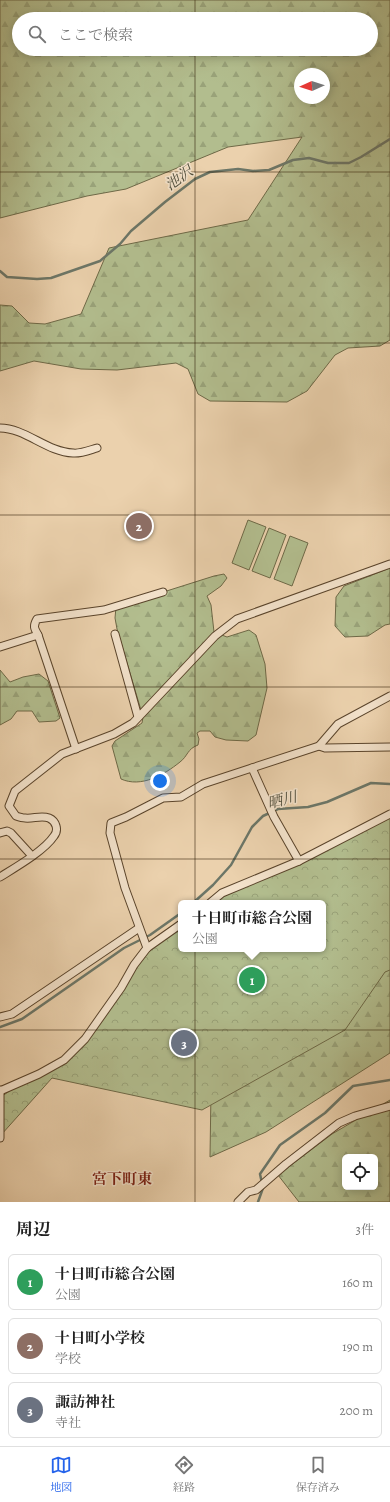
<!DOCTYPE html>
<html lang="ja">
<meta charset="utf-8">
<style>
:root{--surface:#fff;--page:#f6f6f6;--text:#222;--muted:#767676;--line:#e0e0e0;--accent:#2563eb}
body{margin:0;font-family:Alegreya,"Noto Serif JP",serif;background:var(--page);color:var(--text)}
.controls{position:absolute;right:12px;bottom:12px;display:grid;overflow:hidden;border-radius:6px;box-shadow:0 2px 10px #0003}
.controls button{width:36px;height:36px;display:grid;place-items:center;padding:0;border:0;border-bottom:1px solid var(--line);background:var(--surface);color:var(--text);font:20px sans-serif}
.compass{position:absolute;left:294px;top:68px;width:36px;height:36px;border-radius:50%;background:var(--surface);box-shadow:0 2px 10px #0003;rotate:267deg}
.you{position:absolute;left:160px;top:781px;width:14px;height:14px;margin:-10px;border:3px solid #fff;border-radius:50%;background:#1a73e8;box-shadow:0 0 0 6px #1a73e833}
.badge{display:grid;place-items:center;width:26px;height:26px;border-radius:50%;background:var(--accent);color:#fff;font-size:13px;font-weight:700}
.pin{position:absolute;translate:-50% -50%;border:2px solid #fff;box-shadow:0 1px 4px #0006}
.popup{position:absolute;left:178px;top:900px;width:148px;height:52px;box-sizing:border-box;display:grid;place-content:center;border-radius:6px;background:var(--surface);filter:drop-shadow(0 1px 3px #0005);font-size:13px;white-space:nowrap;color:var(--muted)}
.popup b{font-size:15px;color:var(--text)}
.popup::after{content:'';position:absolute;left:50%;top:100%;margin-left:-8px;border:8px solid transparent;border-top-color:var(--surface)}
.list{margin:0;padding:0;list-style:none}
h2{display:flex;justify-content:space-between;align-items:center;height:52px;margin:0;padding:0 16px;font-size:17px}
h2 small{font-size:13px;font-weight:400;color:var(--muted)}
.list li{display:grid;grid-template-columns:26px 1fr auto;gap:12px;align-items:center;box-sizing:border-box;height:56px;margin:0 8px 8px;padding:0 8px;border:1px solid var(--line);border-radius:6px}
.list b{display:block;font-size:15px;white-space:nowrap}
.list p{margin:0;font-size:13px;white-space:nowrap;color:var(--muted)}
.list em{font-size:13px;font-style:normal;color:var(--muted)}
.icon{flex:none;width:22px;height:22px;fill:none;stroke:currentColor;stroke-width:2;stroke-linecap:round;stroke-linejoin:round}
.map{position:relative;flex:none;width:390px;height:1202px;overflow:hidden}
.search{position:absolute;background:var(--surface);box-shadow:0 2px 10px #0003;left:12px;right:12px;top:12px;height:44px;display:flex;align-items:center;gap:10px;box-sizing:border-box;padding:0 14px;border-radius:22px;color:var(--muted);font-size:15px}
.sheet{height:244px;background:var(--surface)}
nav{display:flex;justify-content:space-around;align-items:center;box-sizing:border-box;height:56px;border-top:1px solid var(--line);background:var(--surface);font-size:11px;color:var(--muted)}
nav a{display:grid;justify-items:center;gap:2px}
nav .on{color:var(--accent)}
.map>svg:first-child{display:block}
.forest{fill:url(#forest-firs);stroke:#6e6947;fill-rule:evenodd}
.park{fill:url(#park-crowns);stroke:#6e6947}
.pitch{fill:#b2bd8e;stroke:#6e6947}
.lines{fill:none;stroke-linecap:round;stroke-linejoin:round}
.stream{stroke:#6c7667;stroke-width:2.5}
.street-casing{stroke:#5a442b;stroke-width:9}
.street{stroke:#f2e1ca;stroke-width:7}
.grid{fill:none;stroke:#2a1500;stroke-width:1;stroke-opacity:0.55}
.labels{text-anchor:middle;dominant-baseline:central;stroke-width:3;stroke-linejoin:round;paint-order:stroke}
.water-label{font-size:15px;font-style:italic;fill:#504e3c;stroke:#f2e1ca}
.neighbourhood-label{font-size:15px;font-weight:bold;fill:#7a1f14;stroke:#f2e1ca}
</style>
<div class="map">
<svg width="390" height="1202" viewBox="0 0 390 1202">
<defs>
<pattern id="forest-firs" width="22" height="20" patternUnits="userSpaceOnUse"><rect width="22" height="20" fill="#b2bd8e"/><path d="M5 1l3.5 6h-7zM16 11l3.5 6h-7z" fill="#99a279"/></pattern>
<pattern id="park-crowns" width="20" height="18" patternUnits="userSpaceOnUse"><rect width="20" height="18" fill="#b2bd8e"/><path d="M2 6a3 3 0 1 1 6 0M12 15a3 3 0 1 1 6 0" fill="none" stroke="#99a279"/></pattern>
</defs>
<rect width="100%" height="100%" fill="#ebd1ad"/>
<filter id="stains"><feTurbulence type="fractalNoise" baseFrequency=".005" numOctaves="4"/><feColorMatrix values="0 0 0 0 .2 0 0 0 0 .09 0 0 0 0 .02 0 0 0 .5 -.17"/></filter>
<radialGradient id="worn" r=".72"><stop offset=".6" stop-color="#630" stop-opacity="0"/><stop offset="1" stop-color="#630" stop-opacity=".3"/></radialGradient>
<g class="forest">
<path d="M0,0H390V340L380,346L348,348L335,355L307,391L287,402L210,401L198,394L188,369L176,363L117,370L81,369L34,361L0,371V305L12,306L29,323L45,324L81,314L109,248L248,220L302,137L228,147L126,189L87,196L0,218ZM19,19H371V49H19ZM300,74H324V98H300Z"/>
<path d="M390,568V624L385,625L368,636L345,637L335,626L336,597L344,586Z"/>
<path d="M224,574L227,578L221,586L207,596L211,605L214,632L227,637L249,630L256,635L265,664L267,688L256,735L248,741L226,740L215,737L210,731H200L197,733L199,739L198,745C187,749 188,756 180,762C164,775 141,788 121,779L112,746L115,741L142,723L143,717L117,629L115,618L116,607L214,576Z"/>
<path d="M0,670L10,682L23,677L39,674L48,681L60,718L56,721L39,722L32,711H17L11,719L0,725Z"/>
<path d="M390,824V1053L266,1132L210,1157L211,1090L181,949H323V903Z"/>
<path d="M390,1100V1202H299L278,1175L332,1134ZM345,1157H375V1187H345Z"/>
</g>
<path class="park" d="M390,814V970L385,972L345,1030L202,1110L52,1078L1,1135V1097L22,1082L64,1060L85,1039L147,948L181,925V949H323V903H214L240,885Z"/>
<g class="pitch">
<path d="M248,520L266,527L249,570L232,563Z"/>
<path d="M269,528L286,535L270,578L252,571Z"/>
<path d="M290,536L308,543L292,586L274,579Z"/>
</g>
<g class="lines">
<g class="stream">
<path d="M0,271L7,277L37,279L51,278L100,261L120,244L131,231L165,202L195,179L210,172L238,169L253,171L269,170L293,160L309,158L328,163H349L361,157L390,139"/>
<path d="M193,903L213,885L231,865L252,827L263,816L278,809L308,807L327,802L371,783L390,784"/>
<path d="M0,1027L22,1019L124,948L150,935L181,913"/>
<path d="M258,1202L263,1188L260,1174L280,1145L325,1113L353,1086L390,1080"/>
</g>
<g class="street-casing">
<g id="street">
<path d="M0,428C25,428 47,452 73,453C80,454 90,450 97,448"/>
<path d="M115,634L138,717"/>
<path d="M38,635C34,628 33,626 37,619L104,610L163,592"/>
<path d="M0,647L38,635L76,749"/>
<path d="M319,746L325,748L390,747"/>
<path d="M252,768L274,817L299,861"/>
<path d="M0,833L7,831L11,833L32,856"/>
<path d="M0,877C16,867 44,851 54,836C59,830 56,821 49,818C41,815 33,819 25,818C22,818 19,817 16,816L9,806L15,791L62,754L114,734L133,723L215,636L237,619L390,564"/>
<path d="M210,903L222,893L299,861L390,814"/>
<path d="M147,948L125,888L110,833L111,823L126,817L163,798L181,797L203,784L319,746L338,724L390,696"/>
<path d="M0,1017L12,1014L139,928"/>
<path d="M0,1090V1138"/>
<path d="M0,1091L39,1074L64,1060L85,1039L121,988L134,965L147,948L181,924"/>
<path d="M238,1202L248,1192L256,1190L286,1164L339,1123L355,1116L390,1106"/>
</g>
</g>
<use href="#street" class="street"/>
</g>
<path class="grid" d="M195,0V19M195,49V1202M0,172H390M0,343H390M0,515H390M0,687H390M0,859H390M0,1030H390"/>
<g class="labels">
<g class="water-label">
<text transform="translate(179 178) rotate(-35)">池沢</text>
<text transform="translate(282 800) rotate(-14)">晒川</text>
</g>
<g class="neighbourhood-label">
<text x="122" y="1179">宮下町東</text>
</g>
</g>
<rect width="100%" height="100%" filter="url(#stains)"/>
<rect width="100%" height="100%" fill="url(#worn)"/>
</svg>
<div class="controls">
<button><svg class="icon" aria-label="locate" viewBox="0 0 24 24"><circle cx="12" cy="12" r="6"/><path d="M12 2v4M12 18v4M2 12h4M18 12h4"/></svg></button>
</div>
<svg class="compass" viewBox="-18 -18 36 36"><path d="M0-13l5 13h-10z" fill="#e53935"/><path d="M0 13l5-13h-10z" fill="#767676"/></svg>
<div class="you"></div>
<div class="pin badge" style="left:252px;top:980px;background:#2e9e5b">1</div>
<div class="popup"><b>十日町市総合公園</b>公園</div>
<div class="pin badge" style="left:139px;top:526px;background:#8d6e63">2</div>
<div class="pin badge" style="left:184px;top:1043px;background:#6b7280">3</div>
<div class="search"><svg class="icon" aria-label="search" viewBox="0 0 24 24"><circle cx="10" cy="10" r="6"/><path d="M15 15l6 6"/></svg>ここで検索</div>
</div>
<section class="sheet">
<h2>周辺<small>3件</small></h2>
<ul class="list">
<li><span class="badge" style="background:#2e9e5b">1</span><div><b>十日町市総合公園</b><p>公園</p></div><em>160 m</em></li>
<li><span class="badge" style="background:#8d6e63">2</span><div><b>十日町小学校</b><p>学校</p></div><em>190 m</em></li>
<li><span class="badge" style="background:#6b7280">3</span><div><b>諏訪神社</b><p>寺社</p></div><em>200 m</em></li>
</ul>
</section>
<nav>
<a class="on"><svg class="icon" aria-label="map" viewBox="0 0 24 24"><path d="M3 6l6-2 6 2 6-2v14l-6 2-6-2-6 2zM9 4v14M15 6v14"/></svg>地図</a>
<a><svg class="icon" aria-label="directions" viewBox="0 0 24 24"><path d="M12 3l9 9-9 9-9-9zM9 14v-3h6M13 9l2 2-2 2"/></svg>経路</a>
<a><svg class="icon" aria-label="saved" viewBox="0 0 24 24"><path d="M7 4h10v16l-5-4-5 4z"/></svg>保存済み</a>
</nav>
